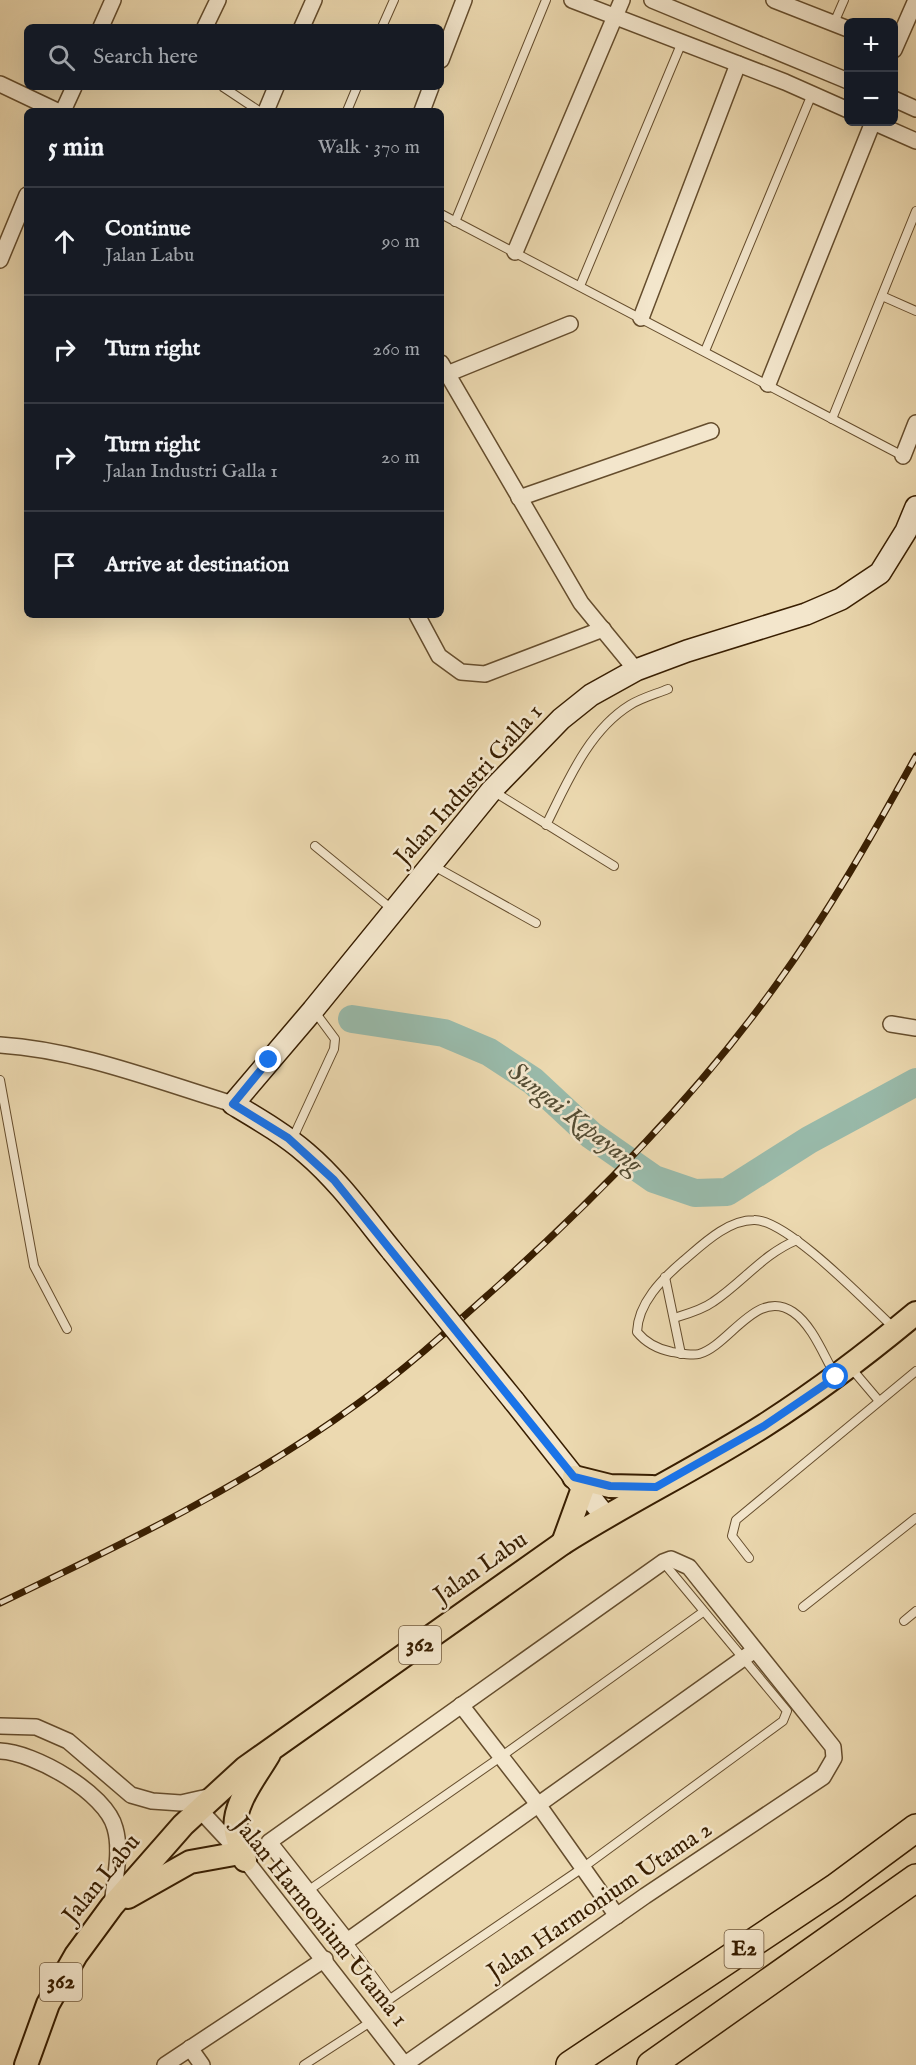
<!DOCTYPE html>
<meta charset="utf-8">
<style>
:root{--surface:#171b24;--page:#20242c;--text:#f1f3f6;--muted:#9ea1a6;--line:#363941}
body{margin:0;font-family:"IM FELL English",serif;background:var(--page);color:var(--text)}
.controls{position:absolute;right:18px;top:18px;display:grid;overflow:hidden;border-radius:9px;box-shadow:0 6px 24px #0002}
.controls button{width:54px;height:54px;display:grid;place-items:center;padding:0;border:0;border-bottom:2px solid var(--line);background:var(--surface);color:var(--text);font:30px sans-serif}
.stop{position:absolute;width:18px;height:18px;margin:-14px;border:4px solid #1a73e8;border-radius:50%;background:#fff}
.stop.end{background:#1a73e8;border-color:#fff;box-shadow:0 2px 6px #0008}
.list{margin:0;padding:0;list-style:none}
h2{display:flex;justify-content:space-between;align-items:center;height:78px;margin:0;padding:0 24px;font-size:26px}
h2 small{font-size:20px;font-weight:400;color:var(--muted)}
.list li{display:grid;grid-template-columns:39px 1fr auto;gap:18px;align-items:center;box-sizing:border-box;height:108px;padding:0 24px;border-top:2px solid var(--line)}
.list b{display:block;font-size:22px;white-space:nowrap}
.list p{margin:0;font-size:20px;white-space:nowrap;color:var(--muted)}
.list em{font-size:20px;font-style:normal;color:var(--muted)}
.icon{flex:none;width:33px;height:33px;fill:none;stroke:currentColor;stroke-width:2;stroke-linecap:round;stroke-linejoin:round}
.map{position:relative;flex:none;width:916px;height:2065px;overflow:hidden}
.search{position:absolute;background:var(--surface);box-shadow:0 6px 24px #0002;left:24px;top:24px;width:420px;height:66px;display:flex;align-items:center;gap:15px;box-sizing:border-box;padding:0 21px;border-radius:9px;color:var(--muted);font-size:22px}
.panel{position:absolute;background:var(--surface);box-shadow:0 6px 24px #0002;left:24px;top:108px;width:420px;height:510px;border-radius:9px}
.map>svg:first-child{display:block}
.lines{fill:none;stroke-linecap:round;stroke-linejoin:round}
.river{stroke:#99baaa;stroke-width:28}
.service-casing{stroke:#654d2d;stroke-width:10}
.minor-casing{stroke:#654d2d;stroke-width:18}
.secondary-casing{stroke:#381e01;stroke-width:24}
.primary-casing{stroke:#381e01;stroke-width:26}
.motorway-casing{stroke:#381e01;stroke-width:30}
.service{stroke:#f3e6cc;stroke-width:8}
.minor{stroke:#f3e6cc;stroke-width:15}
.secondary{stroke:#f3e6cc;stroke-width:21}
.primary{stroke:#ecd9b0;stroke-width:22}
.motorway{stroke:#ecd9b0;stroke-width:27}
.rail-casing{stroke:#381e01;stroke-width:7}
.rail{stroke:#f3e6cc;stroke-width:4.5;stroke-dasharray:14;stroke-linecap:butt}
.secondary-bridge-casing{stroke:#381e01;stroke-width:24;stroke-linecap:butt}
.secondary-bridge{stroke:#f3e6cc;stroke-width:21}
.route{stroke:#1a73e8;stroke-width:8}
.labels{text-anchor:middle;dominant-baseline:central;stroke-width:5;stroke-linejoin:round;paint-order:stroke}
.shield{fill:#f3e6cc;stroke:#705a3e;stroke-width:1.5}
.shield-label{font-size:22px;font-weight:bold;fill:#381e01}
.street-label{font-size:24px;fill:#381e01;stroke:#f3e6cc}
.water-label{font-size:26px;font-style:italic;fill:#554d34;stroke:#f3e6cc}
</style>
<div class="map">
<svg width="916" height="2065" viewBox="0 0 916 2065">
<rect width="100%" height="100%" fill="#ecd9b0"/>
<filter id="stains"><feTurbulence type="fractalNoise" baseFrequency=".00333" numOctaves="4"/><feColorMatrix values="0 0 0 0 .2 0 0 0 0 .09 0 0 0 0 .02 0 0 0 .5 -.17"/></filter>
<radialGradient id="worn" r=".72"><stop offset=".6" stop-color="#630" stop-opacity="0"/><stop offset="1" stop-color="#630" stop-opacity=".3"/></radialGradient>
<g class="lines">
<path class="river" d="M352,1019L444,1033L489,1052L533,1081L591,1135L654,1179L695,1193L727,1192L809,1140L916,1082"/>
<g class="service-casing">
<g id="service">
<path d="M834,23L844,0"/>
<path d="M382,27L394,0"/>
<path d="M223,87L259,111"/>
<path d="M347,111L357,87"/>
<path d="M441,214L903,456"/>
<path d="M455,222L546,0"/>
<path d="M580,286L682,42"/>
<path d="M882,296L916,311"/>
<path d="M705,351L812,94"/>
<path d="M832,419L916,211"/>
<path d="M493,791L614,866"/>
<path d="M546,825C567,783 588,731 630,705C641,698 656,694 668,689"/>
<path d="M315,846L393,910"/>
<path d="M432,865L536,923"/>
<path d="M0,1080L34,1266L67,1329"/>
<path d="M292,1140L334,1049L335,1039L315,1012"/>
<path d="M665,1277L681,1354"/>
<path d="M674,1318C687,1314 702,1310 713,1302C743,1282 763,1254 797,1240"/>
<path d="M851,1368L879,1401"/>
<path d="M834,1373C823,1354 812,1325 793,1312C757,1287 729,1346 699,1354C691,1356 680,1353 672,1352C657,1349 646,1343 637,1332C638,1303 662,1279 683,1261C702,1245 727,1220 754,1220C787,1219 868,1304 894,1328"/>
<path d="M749,1558L732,1536L736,1520L916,1371"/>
<path d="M803,1607L916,1518"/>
<path d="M904,1621L916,1611"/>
<path d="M309,1890L502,1756L703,1612"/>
<path d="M347,1941L390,1999L581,1869L783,1721L787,1711L663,1562"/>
<path d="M304,2065L372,2021"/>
</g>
</g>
<g class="minor-casing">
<g id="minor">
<path d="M572,0L785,82L848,110"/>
<path d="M652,0L848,81"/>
<path d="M774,0L848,29"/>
<path d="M101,27L113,0"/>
<path d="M205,27L218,0"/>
<path d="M302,27L314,0"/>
<path d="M894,50L916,0"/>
<path d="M441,60L464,0"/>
<path d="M0,84L57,111"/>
<path d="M894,99L916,109"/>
<path d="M63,111L74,87"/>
<path d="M266,111L276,87"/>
<path d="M422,111L431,87"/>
<path d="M873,122L916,141"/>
<path d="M515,252L622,0"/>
<path d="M0,260L27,195"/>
<path d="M641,318L738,64"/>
<path d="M441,363L581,603L636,670"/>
<path d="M447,374L570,324"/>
<path d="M768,384L873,122"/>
<path d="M903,456L916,423"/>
<path d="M519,498L711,431"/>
<path d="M417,615L439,656L461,672L485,674L603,629"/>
<path d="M891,1024L916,1028"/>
<path d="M0,1045C79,1050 157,1081 233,1104"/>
<path d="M461,1705L537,1803L617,1916"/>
<path d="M0,1726L36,1727L68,1741L131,1795L152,1801L181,1803L212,1796"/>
<path d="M0,1751C34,1752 106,1793 115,1828C122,1852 114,1882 112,1906"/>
<path d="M199,1809L240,1853L405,2065"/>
<path d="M190,2048L202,2065"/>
<path d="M165,2065L325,1959"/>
<path d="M404,2065L645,1896L823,1777L834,1758L833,1747L689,1567L671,1559L663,1562L269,1842L347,1941L755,1650"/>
</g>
</g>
<g class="secondary-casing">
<g id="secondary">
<path d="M392,1251C365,1218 339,1181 306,1153C284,1134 258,1119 233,1104L313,1010L492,790L561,719L591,695L636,670L687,651L806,614L841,599L880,573L906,531L916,507"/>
<path d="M514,1401L605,1516"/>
</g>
</g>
<g class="primary-casing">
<g id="primary">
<path d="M574,1477L610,1486L652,1487"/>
<path d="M563,1543L583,1488"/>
<path d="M245,1860C242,1851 238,1841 236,1832C231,1806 257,1775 269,1754"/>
<path d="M128,1897L190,1862L240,1853"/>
<path d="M26,2065L48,2004L76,1955L112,1906L183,1825L245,1768L563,1543C629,1501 700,1467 765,1425C818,1391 868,1353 916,1313"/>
</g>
</g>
<g class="motorway-casing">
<g id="motorway">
<path d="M570,2065L835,1888L916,1828"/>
<path d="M651,2065L916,1878"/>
</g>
</g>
<use href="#service" class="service"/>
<use href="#minor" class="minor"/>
<use href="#secondary" class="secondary"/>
<use href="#primary" class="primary"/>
<use href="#motorway" class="motorway"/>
<g class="rail-casing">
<path id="rail" d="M0,1603C123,1544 246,1485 357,1404C407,1368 453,1326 499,1285C600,1194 697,1095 776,985C829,912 873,834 916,756"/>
</g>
<use href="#rail" class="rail"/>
<g class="secondary-bridge-casing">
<path id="secondary-bridge" d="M392,1251L514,1401"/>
</g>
<use href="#secondary-bridge" class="secondary-bridge"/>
</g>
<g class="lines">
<path class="route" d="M269,1060L233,1104L288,1138L334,1180L574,1477L610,1486L656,1487L764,1426L836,1377"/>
</g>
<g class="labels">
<g class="shield">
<rect x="399" y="1626" width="42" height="38" rx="4.5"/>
<rect x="724.5" y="1930" width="39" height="38" rx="4.5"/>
<rect x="40" y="1963" width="42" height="38" rx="4.5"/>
</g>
<g class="shield-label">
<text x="420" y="1645">362</text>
<text x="744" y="1949">E2</text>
<text x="61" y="1982">362</text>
</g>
<g class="street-label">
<text transform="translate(469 785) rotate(-48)">Jalan Industri Galla 1</text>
<text transform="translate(481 1568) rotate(-35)">Jalan Labu</text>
<text transform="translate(102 1879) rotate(-51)">Jalan Labu</text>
<text transform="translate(600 1901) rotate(-34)">Jalan Harmonium Utama 2</text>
<text transform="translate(320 1922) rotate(51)">Jalan Harmonium Utama 1</text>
</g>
<g class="water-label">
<text transform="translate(575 1118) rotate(38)">Sungai Kepayang</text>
</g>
</g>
<rect width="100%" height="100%" filter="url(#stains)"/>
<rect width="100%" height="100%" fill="url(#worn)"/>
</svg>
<div class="controls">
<button>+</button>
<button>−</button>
</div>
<div class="stop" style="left:836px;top:1377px"></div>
<div class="stop end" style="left:269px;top:1060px"></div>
<div class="search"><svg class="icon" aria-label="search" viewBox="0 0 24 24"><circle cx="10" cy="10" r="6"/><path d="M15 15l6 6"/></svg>Search here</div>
<section class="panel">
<h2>5 min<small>Walk · 370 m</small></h2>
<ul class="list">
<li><svg class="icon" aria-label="ahead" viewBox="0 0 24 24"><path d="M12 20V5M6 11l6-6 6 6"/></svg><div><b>Continue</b><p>Jalan Labu</p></div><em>90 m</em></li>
<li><svg class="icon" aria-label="right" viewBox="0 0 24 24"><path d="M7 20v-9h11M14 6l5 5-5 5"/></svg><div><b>Turn right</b></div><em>260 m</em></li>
<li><svg class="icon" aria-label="right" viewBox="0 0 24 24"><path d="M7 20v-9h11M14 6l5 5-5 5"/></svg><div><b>Turn right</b><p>Jalan Industri Galla 1</p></div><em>20 m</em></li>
<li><svg class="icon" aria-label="arrive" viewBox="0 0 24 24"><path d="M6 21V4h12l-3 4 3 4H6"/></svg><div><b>Arrive at destination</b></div></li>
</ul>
</section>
</div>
